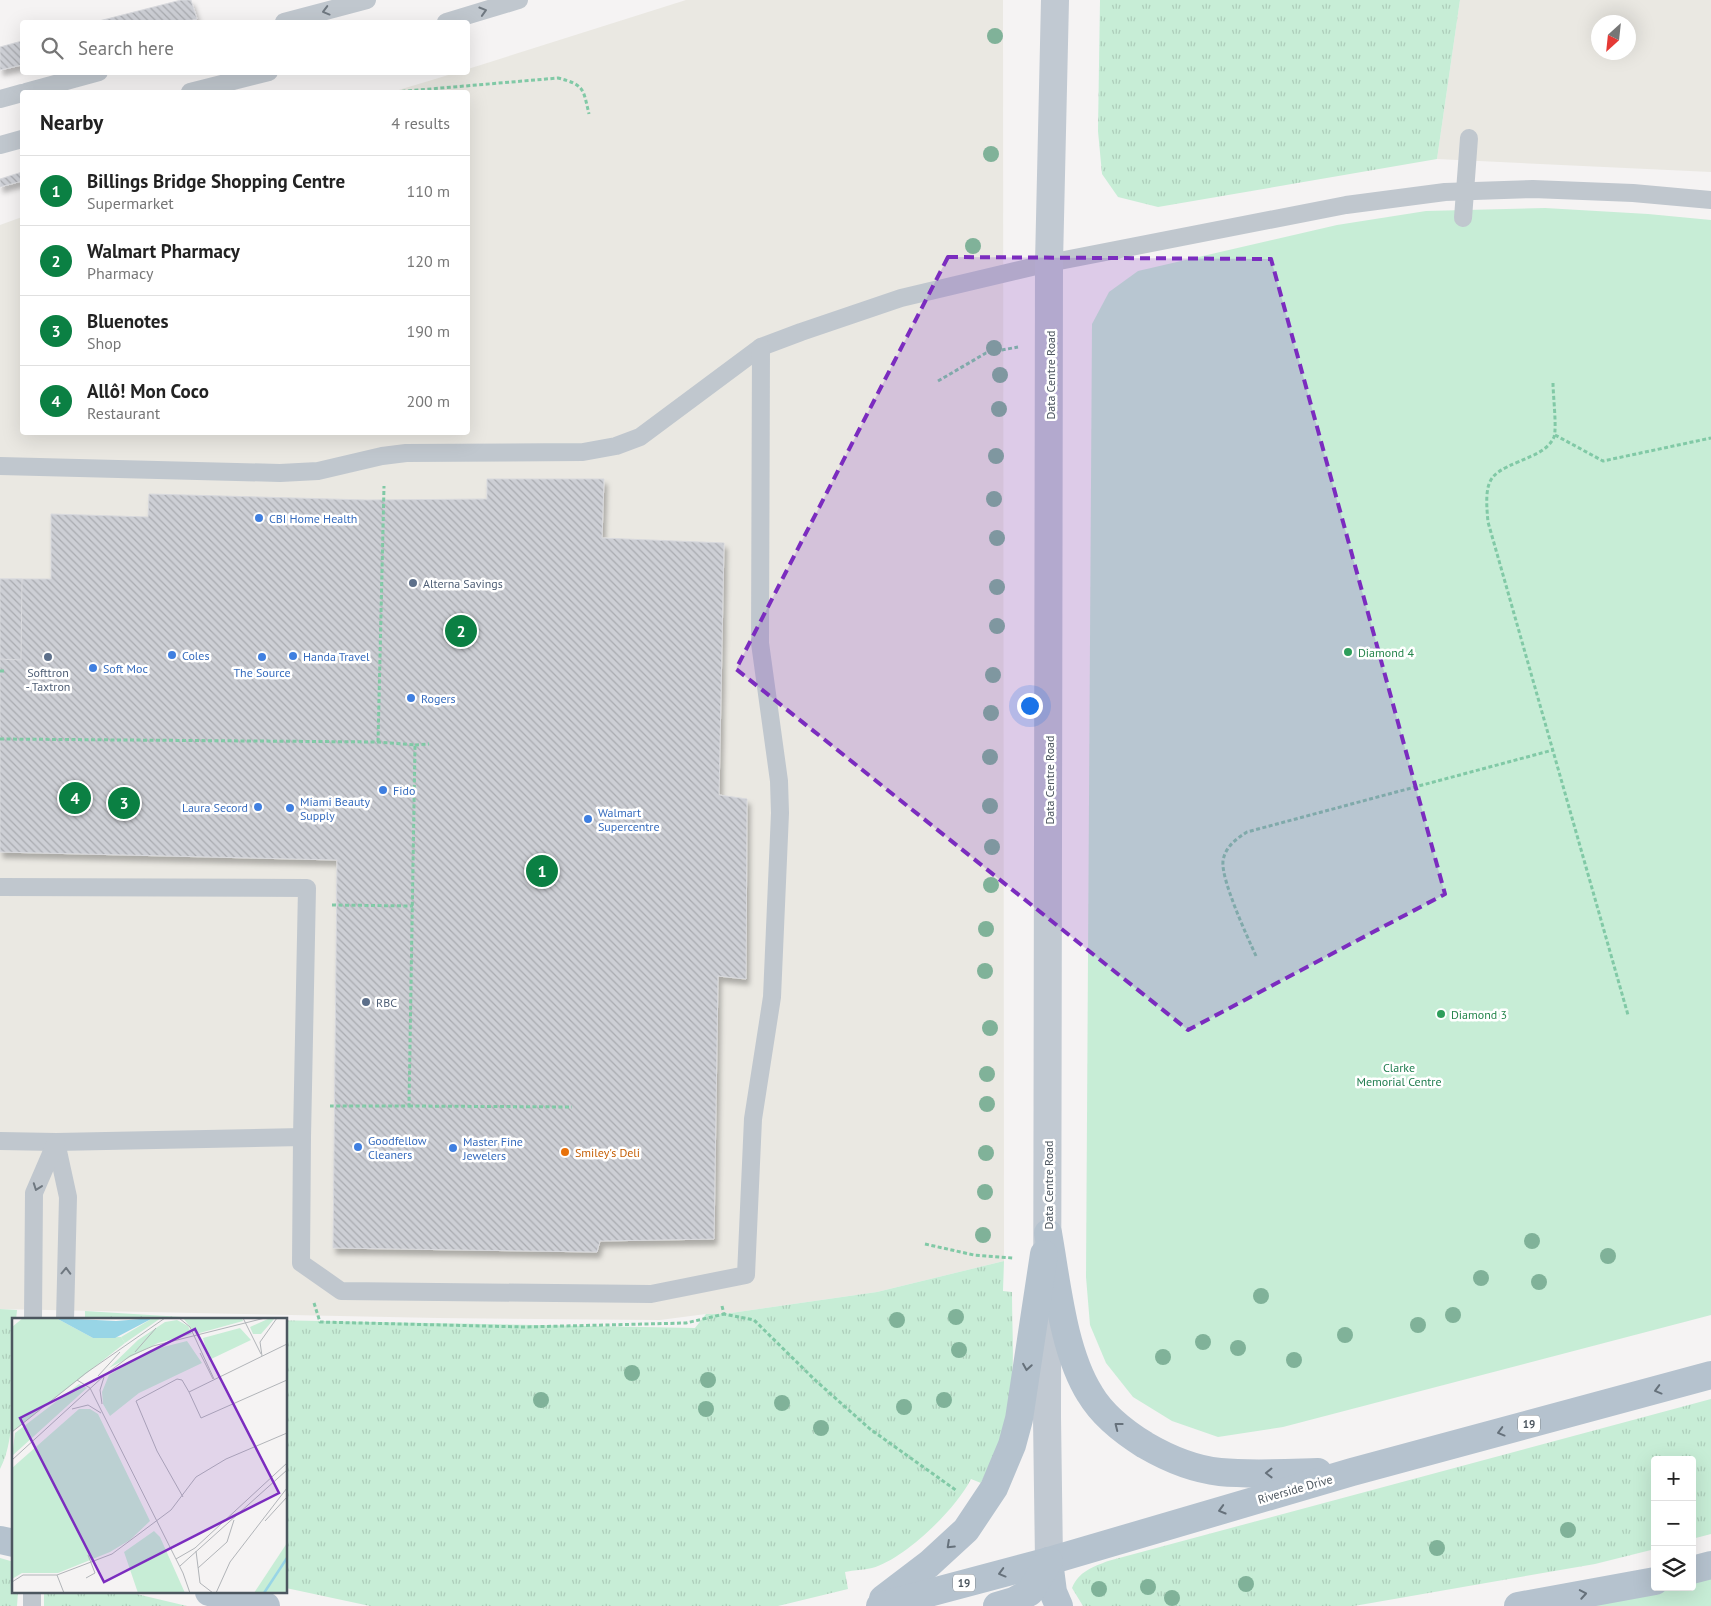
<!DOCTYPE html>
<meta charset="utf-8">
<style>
:root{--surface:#fff;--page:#f2f2f2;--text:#222;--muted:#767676;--line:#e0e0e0;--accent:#0b8043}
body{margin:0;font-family:"PT Sans",sans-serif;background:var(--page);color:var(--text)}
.controls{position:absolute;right:15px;bottom:15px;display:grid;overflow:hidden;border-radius:5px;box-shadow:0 5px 20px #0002}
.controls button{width:45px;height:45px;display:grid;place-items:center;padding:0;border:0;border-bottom:1px solid var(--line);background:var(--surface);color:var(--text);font:25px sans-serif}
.compass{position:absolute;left:1591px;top:15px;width:45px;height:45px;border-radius:50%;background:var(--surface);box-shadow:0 5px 20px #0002;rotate:207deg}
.you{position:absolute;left:1029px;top:705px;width:18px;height:18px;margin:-12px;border:4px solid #fff;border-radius:50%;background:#1a73e8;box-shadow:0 0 0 8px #1a73e833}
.badge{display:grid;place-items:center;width:32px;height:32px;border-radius:50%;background:var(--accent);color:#fff;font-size:16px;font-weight:700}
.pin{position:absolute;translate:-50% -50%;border:2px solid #fff;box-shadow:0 1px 5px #0006}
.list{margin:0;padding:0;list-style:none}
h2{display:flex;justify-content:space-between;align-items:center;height:65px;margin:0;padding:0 20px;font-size:21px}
h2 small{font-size:16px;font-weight:400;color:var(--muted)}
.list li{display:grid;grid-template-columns:32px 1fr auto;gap:15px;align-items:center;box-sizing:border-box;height:70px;padding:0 20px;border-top:1px solid var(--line)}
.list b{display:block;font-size:19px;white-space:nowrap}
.list p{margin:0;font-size:16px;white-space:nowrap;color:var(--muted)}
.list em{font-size:16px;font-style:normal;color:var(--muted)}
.icon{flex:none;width:28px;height:28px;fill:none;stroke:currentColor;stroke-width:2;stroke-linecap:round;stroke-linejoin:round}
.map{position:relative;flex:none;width:1711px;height:1606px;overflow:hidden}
.search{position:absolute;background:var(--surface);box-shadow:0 5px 20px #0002;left:20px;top:20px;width:450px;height:55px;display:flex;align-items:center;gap:12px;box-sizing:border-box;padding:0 18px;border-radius:5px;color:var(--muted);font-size:19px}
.panel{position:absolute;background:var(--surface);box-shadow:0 5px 20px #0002;left:20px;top:90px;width:450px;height:345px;border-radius:5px}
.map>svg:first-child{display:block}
.commercial{fill:#eae8e2;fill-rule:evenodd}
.grass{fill:url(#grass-tufts)}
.park{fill:#c7edd6}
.building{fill:url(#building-back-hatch);stroke:#d8d9dd;filter:url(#shadow)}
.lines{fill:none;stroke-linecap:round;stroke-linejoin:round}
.path{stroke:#81c9a6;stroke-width:3;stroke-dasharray:4 2.5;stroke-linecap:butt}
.service{stroke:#c0c7ce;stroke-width:18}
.secondary{stroke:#c1c9d2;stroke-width:28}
.primary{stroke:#b5c2ce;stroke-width:28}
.tree{fill:#80b299}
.oneway{stroke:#6f7880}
.oneway2{stroke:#66717b}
.marked{fill:#7b2cbf;fill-opacity:0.2;stroke:#7b2cbf;stroke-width:4;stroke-dasharray:10 6;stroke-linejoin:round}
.shop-dot{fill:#3f7fe0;stroke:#fff;stroke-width:2}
.service-dot{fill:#5c6f8a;stroke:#fff;stroke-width:2}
.leisure-dot{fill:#2e9e5b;stroke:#fff;stroke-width:2}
.food-dot{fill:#e8710a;stroke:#fff;stroke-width:2}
.labels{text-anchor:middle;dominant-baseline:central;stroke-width:5;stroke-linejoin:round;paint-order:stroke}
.shield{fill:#fff;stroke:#82898f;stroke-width:1}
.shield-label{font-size:11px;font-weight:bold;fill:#4c565f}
.street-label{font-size:12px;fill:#4c565f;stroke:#fff}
.shop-label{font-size:12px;fill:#366cbe;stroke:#fff;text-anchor:start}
.service-label{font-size:12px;fill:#4e5e75;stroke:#fff;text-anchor:start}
.leisure-label{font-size:12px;fill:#27864d;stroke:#fff;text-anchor:start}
.park-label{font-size:12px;fill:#207d4f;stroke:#fff}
.food-label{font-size:12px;fill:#c56008;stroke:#fff;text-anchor:start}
.inset-river{fill:none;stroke:#98d5e6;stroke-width:2.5}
.inset-road{fill:none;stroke:#b1b4b8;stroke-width:1}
.view{fill:#7b2cbf;fill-opacity:0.15;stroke:#7b2cbf;stroke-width:2.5}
.inset-edge{fill:none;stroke:#4c565f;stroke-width:2.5}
</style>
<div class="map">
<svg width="1711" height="1606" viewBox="0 0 1711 1606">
<defs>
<pattern id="grass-tufts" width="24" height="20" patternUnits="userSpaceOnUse" patternTransform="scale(1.25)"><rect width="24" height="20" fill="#c7edd6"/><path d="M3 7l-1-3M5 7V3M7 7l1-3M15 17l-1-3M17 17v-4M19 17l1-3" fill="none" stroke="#adcdba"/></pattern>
<pattern id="building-back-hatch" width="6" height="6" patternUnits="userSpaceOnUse" patternTransform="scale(1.25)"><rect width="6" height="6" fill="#cdcfd5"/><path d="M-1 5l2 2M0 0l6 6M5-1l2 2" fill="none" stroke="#a9abb0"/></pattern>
<filter id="shadow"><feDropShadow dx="3" dy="5.5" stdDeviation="2.5" flood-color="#0004"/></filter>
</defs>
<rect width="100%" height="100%" fill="#f5f3f3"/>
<g class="commercial">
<path d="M686,0H1003L1004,1261L877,1292L724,1314H706L660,1320L438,1318L0,1309V225L22,217V432H468V92H392L455,73L468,72V69Z"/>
<path d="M1460,0H1711V172L1437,159ZM1598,22H1628V52H1598Z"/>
</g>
<g class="grass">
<path d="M1100,0H1460L1437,159L1158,207L1118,197L1102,174L1098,131Z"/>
<path d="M1004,1261L1003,1291L1012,1292C1012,1323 1014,1354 1012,1384C1010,1418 996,1454 981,1483L971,1479C956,1509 905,1559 872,1568C864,1570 854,1570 845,1572L848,1589L778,1606H370L286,1588V1320H85V1311L215,1319L695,1328L706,1314H724L877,1292Z"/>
<path d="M0,1309L17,1310L16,1320H14C14,1356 18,1439 0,1469Z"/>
<path d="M1711,1399V1534L1692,1539V1460H1655V1549L1595,1564L1354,1606H1083L1072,1588C1079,1571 1093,1567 1108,1561Z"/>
<path d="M0,1558L14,1562V1592H18L17,1606H0Z"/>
<path d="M44,1592H128L187,1606H44Z"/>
</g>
<g class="park">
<path d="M1545,208L1648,214L1711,220V1315L1283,1427L1218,1437L1172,1421L1133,1397L1106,1363L1090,1325L1086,1277L1092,324L1109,292L1138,271L1337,225L1426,211Z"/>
<path d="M1711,1565V1606H1518L1655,1587H1692V1570Z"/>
</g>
<g class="building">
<path d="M181,0H191L197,19L183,22H95Z"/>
<path d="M22,41V65L0,70V47Z"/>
<path d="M22,172V181L0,187V179Z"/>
<path d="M487,479H604L602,538L724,543L719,795L747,799L746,979L718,976L714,1239L600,1241L597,1252L333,1248L337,860L0,852V579H51V514L148,517L149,494L367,500L487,499Z"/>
<path d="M0,579H22L21,660L0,659Z"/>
</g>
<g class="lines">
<g class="path">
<path d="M395,92L558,78C585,85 583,89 589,114"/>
<path d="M938,381L986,353L1018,347"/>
<path d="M1553,383C1553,395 1557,428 1554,437C1550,446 1542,451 1534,455C1492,474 1483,471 1488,522L1628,1015"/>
<path d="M1555,435L1603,461L1711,438"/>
<path d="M0,671H6"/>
<path d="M0,739L378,742L415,745L409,1106H330"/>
<path d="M378,742L384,486"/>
<path d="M415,745L429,744"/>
<path d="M332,905L413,906"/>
<path d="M1256,956C1247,936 1221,880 1223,861C1225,847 1236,839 1247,832L1553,750"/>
<path d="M409,1106L572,1107"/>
<path d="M925,1244L974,1255L1013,1258"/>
<path d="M314,1303L320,1322L524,1327L686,1323L724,1314"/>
<path d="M722,1306L724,1314L754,1320L815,1380L870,1429L957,1491"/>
</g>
<g class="service">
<path d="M284,22L367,0"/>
<path d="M446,22L519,0"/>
<path d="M26,92L99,72"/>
<path d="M190,92L269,72"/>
<path d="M0,99L22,93"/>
<path d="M0,145L22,139"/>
<path d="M1463,218L1469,138"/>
<path d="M0,466L280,473L318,471L382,456L406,453L583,452L616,446L640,437L761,347L801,332L901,298L1049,263L1346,205L1445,192L1533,189L1633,193L1711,200"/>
<path d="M0,887L307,888L302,1137"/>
<path d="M0,1141L56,1142L302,1137L301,1263L341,1291L651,1294L746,1275L753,1119L772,997L780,813L779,781L760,643L761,347"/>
<path d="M56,1142L68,1197L65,1320"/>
<path d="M33,1320L34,1193L56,1142"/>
<path d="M32,1592V1606"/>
</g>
<path class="secondary" d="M1049,1561L1047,1417L1049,263L1055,0"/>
<g class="primary">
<path d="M1048,1233C1057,1283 1063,1351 1090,1394C1103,1416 1124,1432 1145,1445C1169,1459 1192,1469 1220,1472C1252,1475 1286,1473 1318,1472"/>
<path d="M0,1540L14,1543"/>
<path d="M1049,1561L1053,1592L1059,1606"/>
<path d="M1692,1570L1711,1565"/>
<path d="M209,1592L266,1606"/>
<path d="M883,1599L929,1564L966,1530L994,1488L1012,1445L1019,1419L1044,1254"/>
<path d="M880,1606L1049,1561L1352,1472L1711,1375"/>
<path d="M997,1606L1014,1601L1030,1592L1049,1561"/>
<path d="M1518,1606L1655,1581"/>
</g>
</g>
<g class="tree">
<circle cx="995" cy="36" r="8"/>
<circle cx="991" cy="154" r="8"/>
<circle cx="973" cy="246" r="8"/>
<circle cx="994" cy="348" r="8"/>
<circle cx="1000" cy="375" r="8"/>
<circle cx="999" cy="409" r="8"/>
<circle cx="996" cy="456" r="8"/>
<circle cx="994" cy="499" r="8"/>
<circle cx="997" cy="538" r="8"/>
<circle cx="997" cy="587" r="8"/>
<circle cx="997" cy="626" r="8"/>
<circle cx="993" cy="675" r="8"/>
<circle cx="991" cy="713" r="8"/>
<circle cx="990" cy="757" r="8"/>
<circle cx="990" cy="806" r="8"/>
<circle cx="992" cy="847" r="8"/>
<circle cx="991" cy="885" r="8"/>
<circle cx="986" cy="929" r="8"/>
<circle cx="985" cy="971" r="8"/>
<circle cx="990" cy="1028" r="8"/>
<circle cx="987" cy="1074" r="8"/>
<circle cx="987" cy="1104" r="8"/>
<circle cx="986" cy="1153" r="8"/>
<circle cx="985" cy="1192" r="8"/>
<circle cx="983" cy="1235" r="8"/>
<circle cx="1532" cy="1241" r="8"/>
<circle cx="1608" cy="1256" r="8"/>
<circle cx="1481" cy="1278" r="8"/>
<circle cx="1539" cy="1282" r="8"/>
<circle cx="1261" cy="1296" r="8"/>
<circle cx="1453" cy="1315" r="8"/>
<circle cx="956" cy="1317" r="8"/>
<circle cx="897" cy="1320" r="8"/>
<circle cx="1418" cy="1325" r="8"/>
<circle cx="1345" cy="1335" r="8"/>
<circle cx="1203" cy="1342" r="8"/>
<circle cx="1238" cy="1348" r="8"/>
<circle cx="959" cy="1350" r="8"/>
<circle cx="1163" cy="1357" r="8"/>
<circle cx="1294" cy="1360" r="8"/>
<circle cx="632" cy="1373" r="8"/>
<circle cx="708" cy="1380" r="8"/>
<circle cx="541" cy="1400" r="8"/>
<circle cx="944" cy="1400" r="8"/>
<circle cx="782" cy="1403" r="8"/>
<circle cx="904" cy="1407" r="8"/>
<circle cx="706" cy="1409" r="8"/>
<circle cx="821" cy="1428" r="8"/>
<circle cx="1568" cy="1530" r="8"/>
<circle cx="1437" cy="1548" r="8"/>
<circle cx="1246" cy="1584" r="8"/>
<circle cx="1148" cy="1587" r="8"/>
<circle cx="1099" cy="1589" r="8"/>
<circle cx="1172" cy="1598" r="8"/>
</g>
<defs><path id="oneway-chevron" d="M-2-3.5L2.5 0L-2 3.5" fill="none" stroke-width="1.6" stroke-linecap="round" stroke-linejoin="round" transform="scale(1.25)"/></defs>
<g class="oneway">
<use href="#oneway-chevron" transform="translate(326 11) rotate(165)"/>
<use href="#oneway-chevron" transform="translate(483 11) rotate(-17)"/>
<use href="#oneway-chevron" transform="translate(37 1187) rotate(110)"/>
<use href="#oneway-chevron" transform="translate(66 1271) rotate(-88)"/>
</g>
<g class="oneway2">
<use href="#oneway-chevron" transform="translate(1027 1367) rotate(99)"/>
<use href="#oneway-chevron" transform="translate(1658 1390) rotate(165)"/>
<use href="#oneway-chevron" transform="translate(1118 1426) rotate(-142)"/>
<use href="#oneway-chevron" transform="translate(1501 1432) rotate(165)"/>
<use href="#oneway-chevron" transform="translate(1269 1473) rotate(179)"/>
<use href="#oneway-chevron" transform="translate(1222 1510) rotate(164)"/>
<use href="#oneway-chevron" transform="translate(950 1545) rotate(137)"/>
<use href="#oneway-chevron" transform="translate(1002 1573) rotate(165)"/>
<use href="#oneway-chevron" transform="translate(1583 1594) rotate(-10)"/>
</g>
<path class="marked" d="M948,257L1271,259L1445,894L1188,1030L736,669Z"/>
<g class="shop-dot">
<circle cx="259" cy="518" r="5"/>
<circle cx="172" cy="655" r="5"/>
<circle cx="293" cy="656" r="5"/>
<circle cx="262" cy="657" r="5"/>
<circle cx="93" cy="668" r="5"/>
<circle cx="411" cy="698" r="5"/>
<circle cx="383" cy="790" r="5"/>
<circle cx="258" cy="807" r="5"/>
<circle cx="290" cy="808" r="5"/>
<circle cx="588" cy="819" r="5"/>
<circle cx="358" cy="1147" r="5"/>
<circle cx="453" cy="1148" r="5"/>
</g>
<g class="service-dot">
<circle cx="413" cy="583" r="5"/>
<circle cx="48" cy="657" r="5"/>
<circle cx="366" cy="1002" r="5"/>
</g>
<g class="leisure-dot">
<circle cx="1348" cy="652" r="5"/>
<circle cx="1441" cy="1014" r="5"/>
</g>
<circle class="food-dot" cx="565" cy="1152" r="5"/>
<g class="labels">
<g class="shield">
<rect x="1518" y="1415.5" width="22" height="17" rx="4"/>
<rect x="953" y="1574.5" width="22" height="17" rx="4"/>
</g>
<g class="shield-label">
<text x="1529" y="1424">19</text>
<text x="964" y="1583">19</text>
</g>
<g class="street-label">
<text transform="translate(1050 375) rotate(-90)">Data Centre Road</text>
<text transform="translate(1049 780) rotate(-90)">Data Centre Road</text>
<text transform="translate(1048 1185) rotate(-90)">Data Centre Road</text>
<text transform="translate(1295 1489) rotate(-16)">Riverside Drive</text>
</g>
<g class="shop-label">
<text x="269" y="518">CBI Home Health</text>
<text x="182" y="655">Coles</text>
<text x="303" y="656">Handa Travel</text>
<text x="103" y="668">Soft Moc</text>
<text x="262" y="672" text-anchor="middle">The Source</text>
<text x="421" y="698">Rogers</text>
<text x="393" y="790">Fido</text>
<text x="300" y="801">Miami Beauty<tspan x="300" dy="14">Supply</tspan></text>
<text x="248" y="807" text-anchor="end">Laura Secord</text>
<text x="598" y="812">Walmart<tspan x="598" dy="14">Supercentre</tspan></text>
<text x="368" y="1140">Goodfellow<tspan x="368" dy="14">Cleaners</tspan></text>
<text x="463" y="1141">Master Fine<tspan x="463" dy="14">Jewelers</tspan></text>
</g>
<g class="service-label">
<text x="423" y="583">Alterna Savings</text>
<text x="48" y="672" text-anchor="middle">Softtron<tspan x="48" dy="14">- Taxtron</tspan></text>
<text x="376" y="1002">RBC</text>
</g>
<g class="leisure-label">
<text x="1358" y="652">Diamond 4</text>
<text x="1451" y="1014">Diamond 3</text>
</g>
<g class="park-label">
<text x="1399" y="1067">Clarke<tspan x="1399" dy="14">Memorial Centre</tspan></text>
</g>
<g class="food-label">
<text x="575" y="1152">Smiley's Deli</text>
</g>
</g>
<g transform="translate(12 1318)">
<rect width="275" height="275" fill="#f5f3f3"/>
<path d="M141,0H149L113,25L109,19ZM171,0H230L231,3L184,16ZM258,0H263L249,16H241L238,9ZM165,2L176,8L180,16L146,25L97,50L126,22L153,4ZM228,10L239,22L197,42L191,20ZM175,23L190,45L127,75L98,98L91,86L90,74L97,57L139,32ZM67,66L75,70L0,138L3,115ZM142,213L148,219L173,275H126L112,234Z" fill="#c7edd6"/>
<path d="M275,225V240L259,266L252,275H242Z" fill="#c7edd6"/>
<path d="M11,0H44L81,20L109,19L113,25L0,114V9ZM67,91H78L86,96L138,203L118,222L98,234L46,255H10L0,261V150ZM275,240V275H252L272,241Z" fill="#c7edd6"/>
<path d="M44,0L104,3L141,0L103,20H81Z" fill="#98d5e6"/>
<path class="inset-river" d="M252,275L275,240"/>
<path class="inset-road" d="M167,0L178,9L202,61M231,0L249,36M123,34L144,10M188,35L201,61M250,38L248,24L265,0M86,58L108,34M65,62L78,70L171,255L178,275M177,74L189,100L275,62M90,86L88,72L92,59M60,91L76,87L89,95M0,114L74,55L153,0M0,142L94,56L118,38L141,28L253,0M171,179L145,133L124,83L165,61L170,62L177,74L275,26M253,203L275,179M184,233L188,265L201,275M164,241L183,230L275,145M168,248L275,152M186,250L215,224L222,202M45,257L52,275M74,260L83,255L76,237M0,264L11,257H45L100,236L159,192L184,159L214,141L275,115M204,275L218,244L275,170"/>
<path class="view" d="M183,11L267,175L92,264L8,100Z"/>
<rect width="275" height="275" class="inset-edge"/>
</g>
</svg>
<div class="controls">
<button>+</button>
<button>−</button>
<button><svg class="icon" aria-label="layers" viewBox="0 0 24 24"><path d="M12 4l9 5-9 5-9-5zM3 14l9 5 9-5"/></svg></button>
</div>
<svg class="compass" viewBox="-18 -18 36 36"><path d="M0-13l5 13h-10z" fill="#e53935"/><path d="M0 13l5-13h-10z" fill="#767676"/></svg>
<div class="you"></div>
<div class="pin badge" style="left:542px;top:871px">1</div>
<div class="pin badge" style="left:461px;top:631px">2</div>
<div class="pin badge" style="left:124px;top:803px">3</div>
<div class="pin badge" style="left:75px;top:798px">4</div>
<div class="search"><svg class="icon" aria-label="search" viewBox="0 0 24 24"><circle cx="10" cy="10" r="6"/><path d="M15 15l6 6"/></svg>Search here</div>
<section class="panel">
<h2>Nearby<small>4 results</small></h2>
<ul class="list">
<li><span class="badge">1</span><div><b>Billings Bridge Shopping Centre</b><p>Supermarket</p></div><em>110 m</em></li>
<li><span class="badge">2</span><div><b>Walmart Pharmacy</b><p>Pharmacy</p></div><em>120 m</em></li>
<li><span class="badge">3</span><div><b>Bluenotes</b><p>Shop</p></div><em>190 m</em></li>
<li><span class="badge">4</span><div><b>Allô! Mon Coco</b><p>Restaurant</p></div><em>200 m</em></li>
</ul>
</section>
</div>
